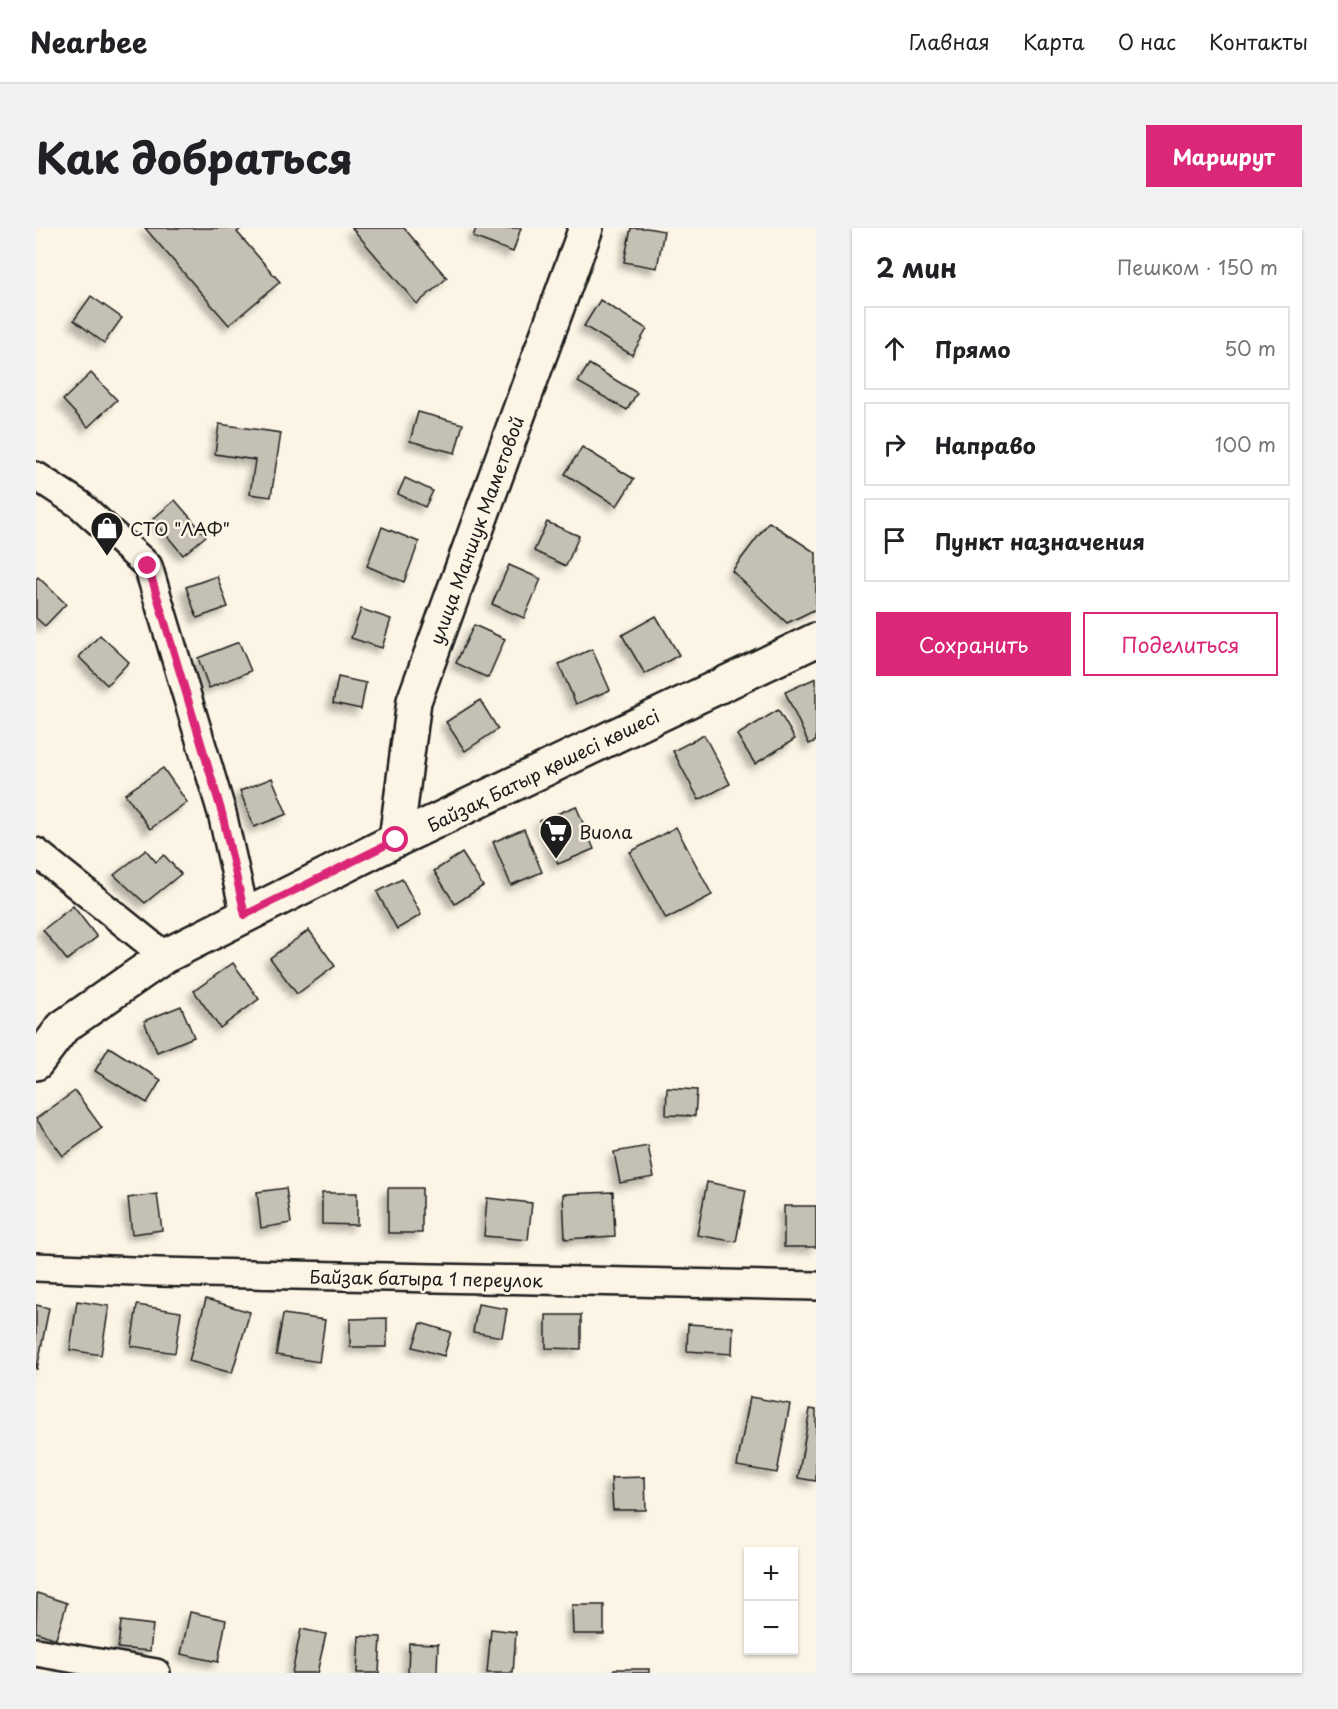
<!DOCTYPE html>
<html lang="ru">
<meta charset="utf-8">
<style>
:root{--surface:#fff;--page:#f2f2f2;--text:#202124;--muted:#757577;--line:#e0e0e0;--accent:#db2777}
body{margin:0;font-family:"Playpen Sans",sans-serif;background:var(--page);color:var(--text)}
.controls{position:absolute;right:18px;bottom:18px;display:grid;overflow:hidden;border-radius:0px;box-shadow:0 2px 4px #0004}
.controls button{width:54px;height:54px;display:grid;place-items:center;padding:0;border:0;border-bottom:2px solid var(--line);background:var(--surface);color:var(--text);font:30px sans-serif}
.stop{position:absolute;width:18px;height:18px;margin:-14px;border:4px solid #db2777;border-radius:50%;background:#fff}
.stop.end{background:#db2777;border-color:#fff;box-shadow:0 2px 6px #0008}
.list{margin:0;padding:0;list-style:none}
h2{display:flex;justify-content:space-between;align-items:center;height:78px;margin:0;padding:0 24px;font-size:26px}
h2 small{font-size:20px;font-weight:400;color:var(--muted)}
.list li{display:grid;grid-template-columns:39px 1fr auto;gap:18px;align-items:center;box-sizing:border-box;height:84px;margin:0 12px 12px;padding:0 12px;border:2px solid var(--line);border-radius:0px}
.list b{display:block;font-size:22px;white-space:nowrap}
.list em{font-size:20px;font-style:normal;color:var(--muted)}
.actions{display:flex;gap:12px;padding:18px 24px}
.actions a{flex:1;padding:14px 0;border:2px solid var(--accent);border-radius:0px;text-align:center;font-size:21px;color:var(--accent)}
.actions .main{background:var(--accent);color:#fff}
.icon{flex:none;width:33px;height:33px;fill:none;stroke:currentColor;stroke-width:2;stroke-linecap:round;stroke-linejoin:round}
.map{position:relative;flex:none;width:780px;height:1445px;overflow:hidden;border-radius:0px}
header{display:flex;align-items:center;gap:36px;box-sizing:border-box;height:84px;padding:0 30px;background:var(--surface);border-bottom:2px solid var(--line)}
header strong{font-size:28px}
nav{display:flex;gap:33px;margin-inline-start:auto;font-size:21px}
.intro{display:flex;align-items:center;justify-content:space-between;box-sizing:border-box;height:144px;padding:0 36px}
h1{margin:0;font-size:42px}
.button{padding:15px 27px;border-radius:0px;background:var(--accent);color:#fff;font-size:21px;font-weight:700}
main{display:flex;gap:36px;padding:0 36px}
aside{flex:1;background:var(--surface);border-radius:0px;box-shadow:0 2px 4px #0004}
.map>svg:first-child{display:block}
.building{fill:#c4c0b3;stroke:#1c1c1c;stroke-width:1.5;filter:url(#shadow)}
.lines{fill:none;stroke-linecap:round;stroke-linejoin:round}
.street-casing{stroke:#1c1c1c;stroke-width:32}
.secondary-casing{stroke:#1c1c1c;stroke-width:38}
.street{stroke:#fcf5e5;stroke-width:27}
.secondary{stroke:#fcf5e5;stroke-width:33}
.route{stroke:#db2777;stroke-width:8}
.labels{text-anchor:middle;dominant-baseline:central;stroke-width:5;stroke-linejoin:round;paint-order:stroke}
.poi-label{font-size:18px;fill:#1c1c1c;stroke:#fcf5e5;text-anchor:start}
.street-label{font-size:18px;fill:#1c1c1c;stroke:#fcf5e5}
</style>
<header>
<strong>Nearbee</strong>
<nav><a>Главная</a><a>Карта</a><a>О нас</a><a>Контакты</a></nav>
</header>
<div class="intro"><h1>Как добраться</h1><a class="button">Маршрут</a></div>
<main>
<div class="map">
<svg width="780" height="1445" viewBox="0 0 780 1445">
<defs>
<filter id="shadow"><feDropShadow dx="-5.5" dy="5.5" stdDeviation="3" flood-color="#0004"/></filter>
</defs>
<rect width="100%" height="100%" fill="#fcf5e5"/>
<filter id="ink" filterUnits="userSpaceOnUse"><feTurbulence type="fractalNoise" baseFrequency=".0167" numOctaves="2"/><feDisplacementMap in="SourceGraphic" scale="12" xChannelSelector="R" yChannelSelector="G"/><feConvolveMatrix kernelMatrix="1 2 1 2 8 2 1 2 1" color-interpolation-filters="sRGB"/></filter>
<g filter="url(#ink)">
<g class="building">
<path d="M109,0H206L201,4L244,54L193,97Z"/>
<path d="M316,0H368L411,50L381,76Z"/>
<path d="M440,0H485L477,24L437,9Z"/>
<path d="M595,0H611L628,3L621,40L588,34Z"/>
<path d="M55,68L86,90L68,115L38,92Z"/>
<path d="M564,72L611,101L596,127L548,98Z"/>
<path d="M553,136L601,165L591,182L542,154Z"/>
<path d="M55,145L81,172L52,199L27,172Z"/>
<path d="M382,184L427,196L419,225L374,213Z"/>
<path d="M183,196L245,205L235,269L214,266L219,232L179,226Z"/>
<path d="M546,219L598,251L581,278L529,246Z"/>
<path d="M369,250L397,263L389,279L362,266Z"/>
<path d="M139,272L170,308L147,327L117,291Z"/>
<path d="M511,294L543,308L530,338L498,323Z"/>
<path d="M733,294L780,325V381L751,395L696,343Z"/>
<path d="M346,299L383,314L368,354L331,338Z"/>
<path d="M473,337L505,351L488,390L456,376Z"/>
<path d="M181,348L192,379L161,390L150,359Z"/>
<path d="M2,349L30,376L9,398L0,390V351Z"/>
<path d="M325,381L355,391L346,420L315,410Z"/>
<path d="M620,388L643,427L609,446L586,407Z"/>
<path d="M438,397L469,411L452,450L420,435Z"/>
<path d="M64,407L93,434L71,457L43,429Z"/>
<path d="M203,414L215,443L173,460L162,430Z"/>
<path d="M556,421L574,462L540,476L523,436Z"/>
<path d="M302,449L330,455L325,481L297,475Z"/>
<path d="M780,450V513L773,516L749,464Z"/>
<path d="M444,472L462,501L429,523L410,494Z"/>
<path d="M742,482L759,511L719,536L701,507Z"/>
<path d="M668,507L694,556L663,572L637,523Z"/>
<path d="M127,540L151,574L114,601L89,566Z"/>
<path d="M236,550L251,586L218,599L204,563Z"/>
<path d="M540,578L558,621L522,636L504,593Z"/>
<path d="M640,599L676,667L630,691L594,624Z"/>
<path d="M488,601L506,644L475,657L457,614Z"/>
<path d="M110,622L120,634L128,627L145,646L109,675L78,647Z"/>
<path d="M426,625L447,658L419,676L398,643Z"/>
<path d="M366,651L385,687L361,701L341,664Z"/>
<path d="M37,678L61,709L31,732L7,702Z"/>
<path d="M273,702L299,738L261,766L234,730Z"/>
<path d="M197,735L223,771L184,800L158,763Z"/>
<path d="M145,778L158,809L121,824L108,793Z"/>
<path d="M73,819L125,852L111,875L59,843Z"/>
<path d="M631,860L661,862L659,888L630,887Z"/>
<path d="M39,863L66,900L27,928L0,891Z"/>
<path d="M612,918L618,949L584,955L578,924Z"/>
<path d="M671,954L710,962L700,1014L661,1007Z"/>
<path d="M250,960L255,995L225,1000L221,964Z"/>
<rect x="352" y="960" width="34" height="45"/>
<path d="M577,964L579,1008L529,1011L527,966Z"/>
<path d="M286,965H321V997L286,996Z"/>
<path d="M121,966L126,1002L96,1006L92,970Z"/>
<path d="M451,970L496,975L492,1012L448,1008Z"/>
<rect x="748" y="978" width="32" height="41"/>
<path d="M170,1071L214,1084L196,1145L153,1133Z"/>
<path d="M41,1073L73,1078L65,1127L34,1122Z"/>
<path d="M442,1076L471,1081L466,1109L437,1104Z"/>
<path d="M0,1077L13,1080L1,1141H0Z"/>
<path d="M101,1077L145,1084L139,1125L95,1118Z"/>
<path d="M247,1086L289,1092L283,1134L240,1127Z"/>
<path d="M510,1087H545V1121L510,1120Z"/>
<path d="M351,1090V1119H314V1091Z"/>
<path d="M385,1095L415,1104L408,1128L377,1119Z"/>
<path d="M652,1096L697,1099L696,1126L651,1123Z"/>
<path d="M714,1169L754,1176L741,1245L701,1238Z"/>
<path d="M774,1181L780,1182V1253L762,1250Z"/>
<path d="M609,1249L610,1282H577L575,1250Z"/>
<path d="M1,1365L31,1375L20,1411L0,1404Z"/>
<path d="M536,1377H568V1406H537Z"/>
<path d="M154,1384L190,1392L182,1434L145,1426Z"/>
<path d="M85,1393L117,1397L114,1423L82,1420Z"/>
<path d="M265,1401L290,1406L281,1445H256Z"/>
<path d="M455,1401L480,1404L477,1445H451Z"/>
<path d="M323,1408L345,1409L343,1445H321Z"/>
<path d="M373,1415L402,1416L401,1445H372Z"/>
<rect x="578" y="1441" width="35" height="4"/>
</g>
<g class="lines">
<g class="street-casing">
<g id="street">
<path d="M0,248L43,276L112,338L186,585L209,687"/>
<path d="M0,624L129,728"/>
<path d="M0,1039L122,1044L780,1058"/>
<path d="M0,1424L120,1445"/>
</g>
</g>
<g class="secondary-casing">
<g id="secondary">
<path d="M360,612L378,473L550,0"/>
<path d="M0,835L27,799L129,728L360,612L780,412"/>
</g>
</g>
<use href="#street" class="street"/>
<use href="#secondary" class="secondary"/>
</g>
</g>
<g class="lines" filter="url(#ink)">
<path class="route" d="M112,338L186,585L209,687L360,612"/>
</g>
<defs>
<g id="shop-pin" transform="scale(1.725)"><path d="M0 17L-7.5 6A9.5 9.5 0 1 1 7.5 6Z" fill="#1c1c1c" stroke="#fcf5e5"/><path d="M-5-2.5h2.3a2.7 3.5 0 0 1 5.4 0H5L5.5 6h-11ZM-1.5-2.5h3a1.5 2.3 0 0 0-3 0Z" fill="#fff"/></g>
<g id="supermarket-pin" transform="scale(1.725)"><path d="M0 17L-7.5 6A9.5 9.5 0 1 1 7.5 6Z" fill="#1c1c1c" stroke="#fcf5e5"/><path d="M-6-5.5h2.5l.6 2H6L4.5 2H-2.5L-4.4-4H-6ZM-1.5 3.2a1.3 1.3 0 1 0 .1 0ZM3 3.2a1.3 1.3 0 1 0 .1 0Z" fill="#fff"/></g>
</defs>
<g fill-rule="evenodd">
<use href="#shop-pin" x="71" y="300"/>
<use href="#supermarket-pin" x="520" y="603"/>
</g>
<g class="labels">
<g class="poi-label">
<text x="94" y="300">СТО "ЛАФ"</text>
<text x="543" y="603">Виола</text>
</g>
<g class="street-label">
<text transform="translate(440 302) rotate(-70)">улица Маншук Маметовой</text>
<text transform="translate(507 542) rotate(-26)">Байзақ Батыр қөшесі көшесі</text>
<text transform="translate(390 1050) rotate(1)">Байзак батыра 1 переулок</text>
</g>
</g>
</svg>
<div class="controls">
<button>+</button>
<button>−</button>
</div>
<div class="stop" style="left:360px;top:612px"></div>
<div class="stop end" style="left:112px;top:338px"></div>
</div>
<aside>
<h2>2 мин<small>Пешком · 150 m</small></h2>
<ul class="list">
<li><svg class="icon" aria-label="ahead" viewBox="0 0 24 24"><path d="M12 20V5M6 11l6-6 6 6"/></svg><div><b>Прямо</b></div><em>50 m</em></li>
<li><svg class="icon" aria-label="right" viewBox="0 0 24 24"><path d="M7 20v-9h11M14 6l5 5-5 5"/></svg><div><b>Направо</b></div><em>100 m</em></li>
<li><svg class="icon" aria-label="arrive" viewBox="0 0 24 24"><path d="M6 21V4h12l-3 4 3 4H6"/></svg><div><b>Пункт назначения</b></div></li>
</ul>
<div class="actions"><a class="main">Сохранить</a><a>Поделиться</a></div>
</aside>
</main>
